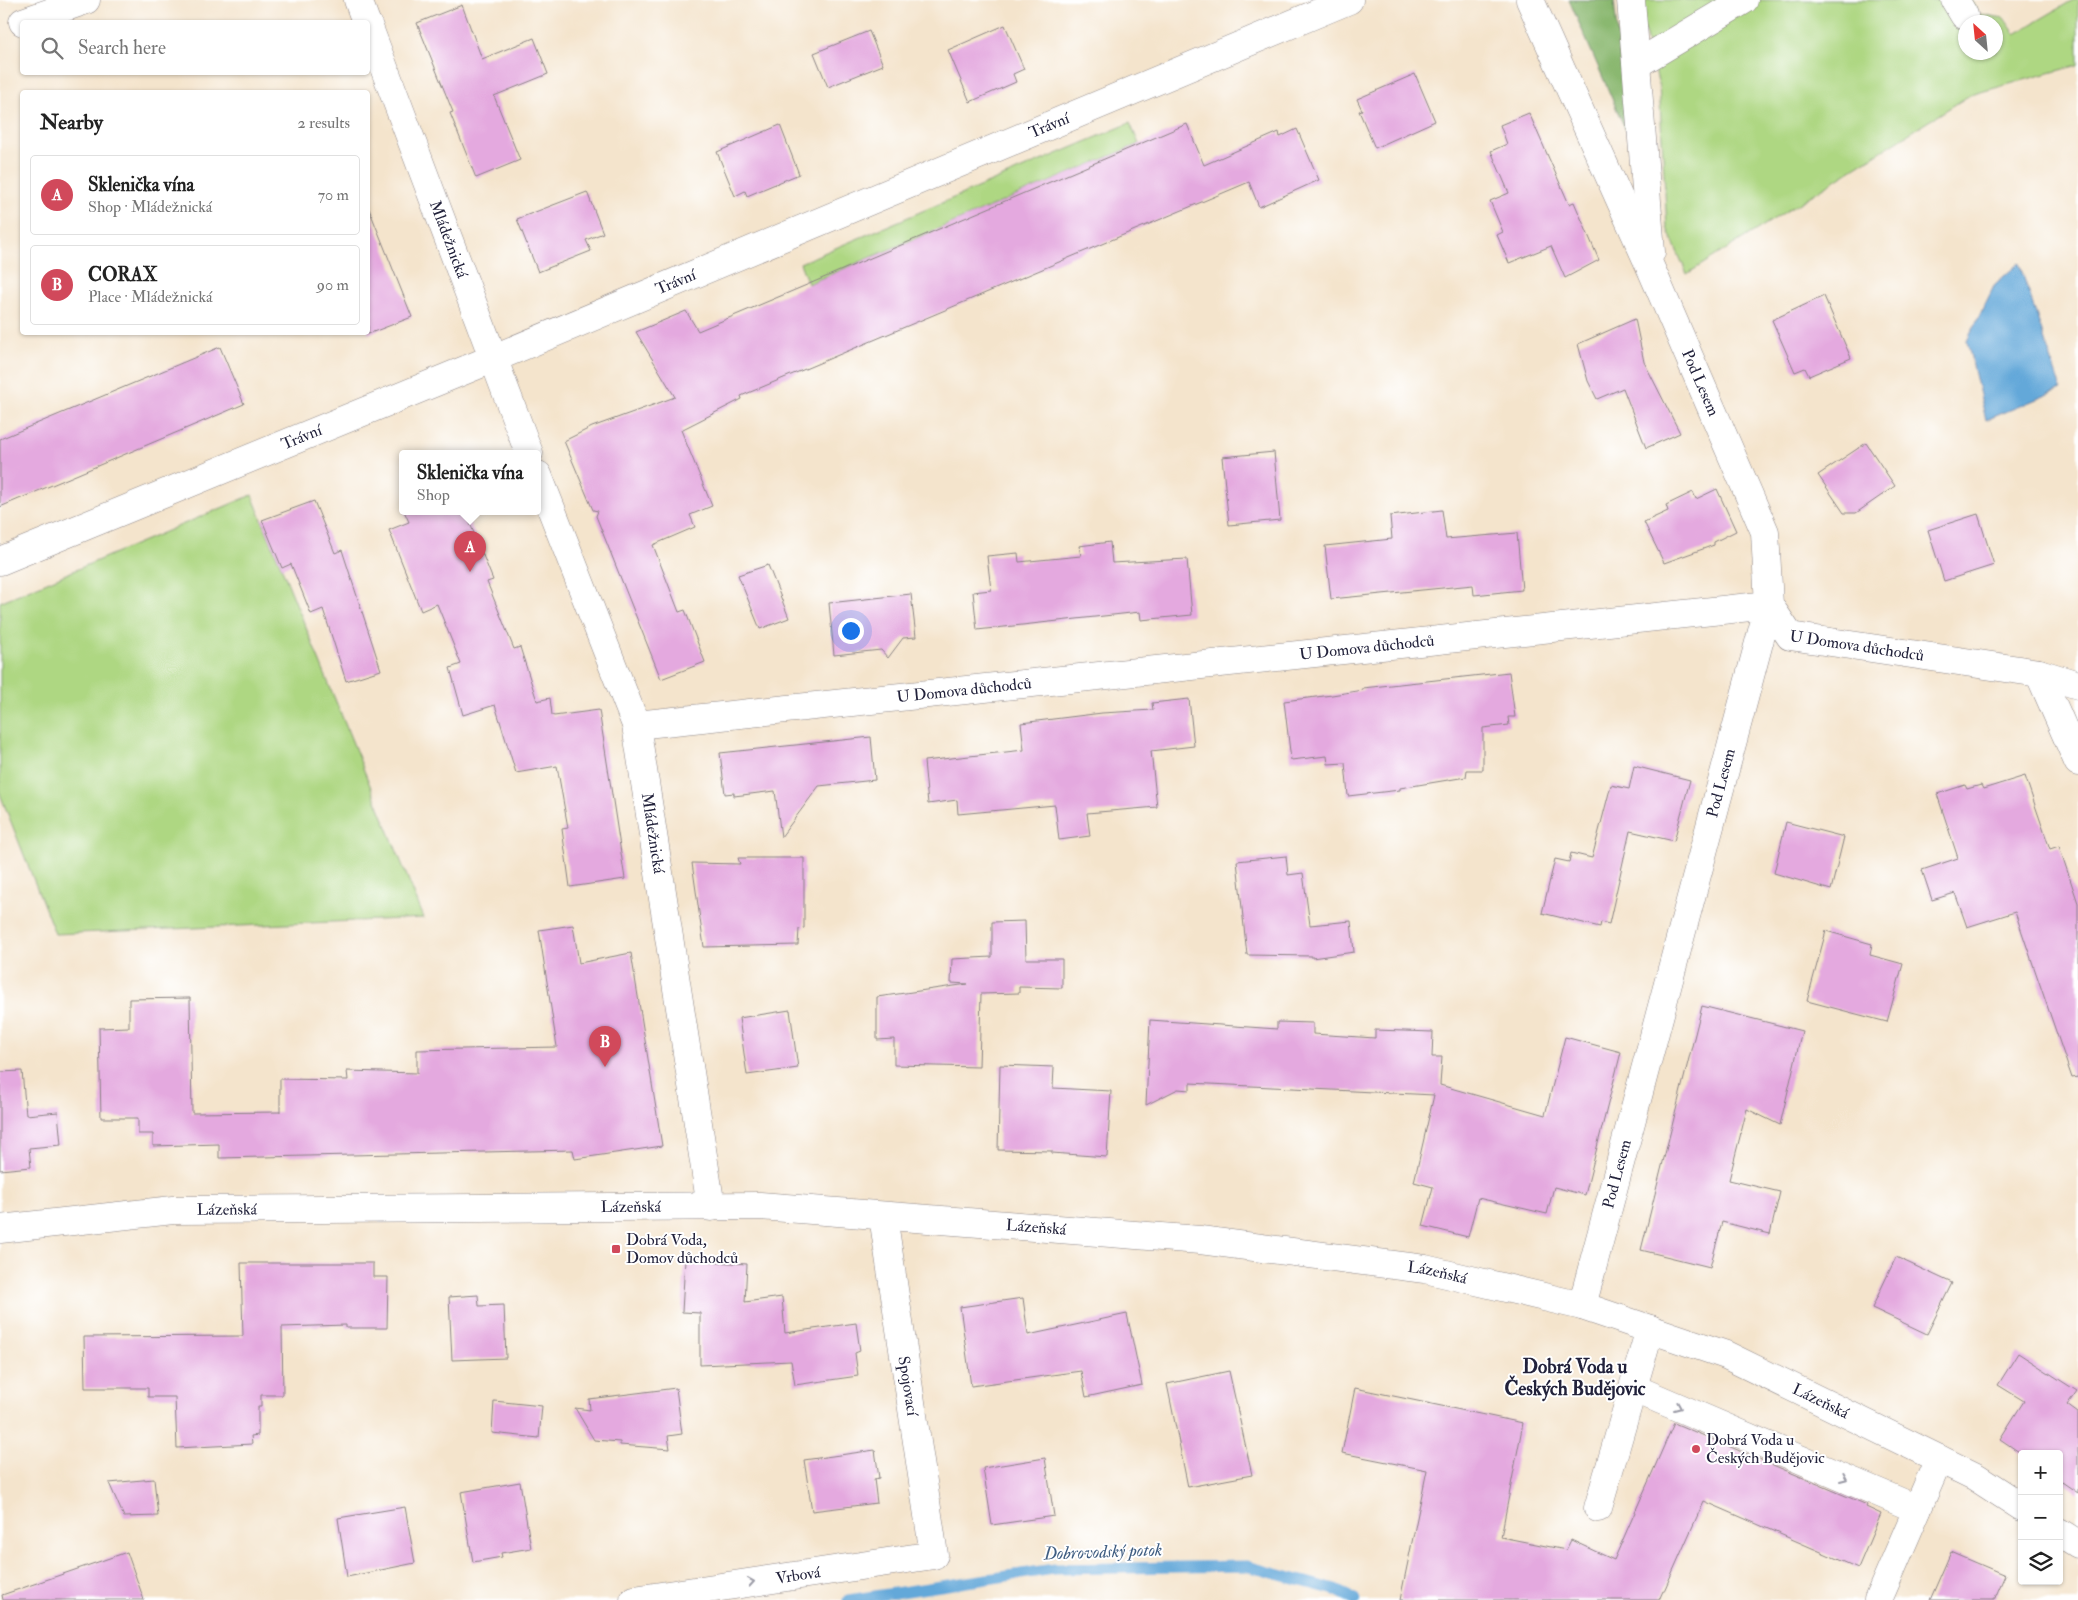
<!DOCTYPE html>
<meta charset="utf-8">
<style>
:root{--surface:#fff;--page:#f2f2f2;--text:#222;--muted:#767676;--line:#e0e0e0;--accent:#d1495b}
body{margin:0;font-family:"IM FELL Double Pica",serif;background:var(--page);color:var(--text)}
.controls{position:absolute;right:15px;bottom:15px;display:grid;overflow:hidden;border-radius:5px;box-shadow:0 1px 4px #0004}
.controls button{width:45px;height:45px;display:grid;place-items:center;padding:0;border:0;border-bottom:1px solid var(--line);background:var(--surface);color:var(--text);font:25px sans-serif}
.compass{position:absolute;left:1958px;top:15px;width:45px;height:45px;border-radius:50%;background:var(--surface);box-shadow:0 1px 4px #0004;rotate:333deg}
.you{position:absolute;left:850px;top:630px;width:18px;height:18px;margin:-12px;border:4px solid #fff;border-radius:50%;background:#1a73e8;box-shadow:0 0 0 8px #1a73e833}
.badge{display:grid;place-items:center;width:32px;height:32px;border-radius:50%;background:var(--accent);color:#fff;font-size:16px;font-weight:700}
.pin{position:absolute;translate:-50% -41px;filter:drop-shadow(0 1px 2px #0008)}
.pin::after{content:'';position:absolute;top:26px;width:18px;height:15px;background:inherit;clip-path:polygon(0 0,100% 0,50% 100%)}
.popup{position:absolute;left:399px;top:450px;width:142px;height:65px;box-sizing:border-box;display:grid;place-content:center;border-radius:5px;background:var(--surface);filter:drop-shadow(0 1px 4px #0005);font-size:16px;white-space:nowrap;color:var(--muted)}
.popup b{font-size:19px;color:var(--text)}
.popup::after{content:'';position:absolute;left:50%;top:100%;margin-left:-10px;border:10px solid transparent;border-top-color:var(--surface)}
.list{margin:0;padding:0;list-style:none}
h2{display:flex;justify-content:space-between;align-items:center;height:65px;margin:0;padding:0 20px;font-size:21px}
h2 small{font-size:16px;font-weight:400;color:var(--muted)}
.list li{display:grid;grid-template-columns:32px 1fr auto;gap:15px;align-items:center;box-sizing:border-box;height:80px;margin:0 10px 10px;padding:0 10px;border:1px solid var(--line);border-radius:5px}
.list b{display:block;font-size:19px;white-space:nowrap}
.list p{margin:0;font-size:16px;white-space:nowrap;color:var(--muted)}
.list em{font-size:16px;font-style:normal;color:var(--muted)}
.icon{flex:none;width:28px;height:28px;fill:none;stroke:currentColor;stroke-width:2;stroke-linecap:round;stroke-linejoin:round}
.map{position:relative;flex:none;width:2078px;height:1600px;overflow:hidden}
.search{position:absolute;background:var(--surface);box-shadow:0 1px 4px #0004;left:20px;top:20px;width:350px;height:55px;display:flex;align-items:center;gap:12px;box-sizing:border-box;padding:0 18px;border-radius:5px;color:var(--muted);font-size:19px}
.panel{position:absolute;background:var(--surface);box-shadow:0 1px 4px #0004;left:20px;top:90px;width:350px;height:245px;border-radius:5px}
.map>svg:first-child{display:block}
.green{fill:#aed782;stroke:#687c5e;fill-rule:evenodd}
.forest{fill:#8ab870;stroke:#566d56}
.water{fill:#64a8d9;stroke:#43658a}
.lines{fill:none;stroke-linecap:round;stroke-linejoin:round}
.stream{stroke:#64a8d9;stroke-width:11}
.building{fill:#e4a9df}
.minor-casing{stroke:#8b8384;stroke-width:29}
.minor{stroke:#fff;stroke-width:28}
.oneway{stroke:#9c9ca7}
.poi-dot{fill:#d1495b;stroke:#fff;stroke-width:2}
.labels{text-anchor:middle;dominant-baseline:central;stroke-width:4;stroke-linejoin:round;paint-order:stroke}
.street-label{font-size:16px;fill:#22223b;stroke:#fff}
.poi-label{font-size:16px;fill:#22223b;stroke:#fff;text-anchor:start}
.water-label{font-size:18px;font-style:italic;fill:#405e82;stroke:#fff}
.quarter-label{font-size:19px;font-weight:bold;fill:#22223b;stroke:#fff}
</style>
<div class="map">
<svg width="2078" height="1600" viewBox="0 0 2078 1600">
<rect width="100%" height="100%" fill="#fff"/>
<filter id="ink" filterUnits="userSpaceOnUse"><feTurbulence type="fractalNoise" baseFrequency=".02" numOctaves="2"/><feDisplacementMap in="SourceGraphic" scale="10" xChannelSelector="R" yChannelSelector="G"/><feConvolveMatrix kernelMatrix="1 2 1 2 8 2 1 2 1" color-interpolation-filters="sRGB"/></filter>
<filter id="wash" filterUnits="userSpaceOnUse"><feTurbulence type="fractalNoise" baseFrequency=".0096" numOctaves="4" result="noise"/><feDisplacementMap in="SourceGraphic" scale="20" xChannelSelector="R" yChannelSelector="G"/><feGaussianBlur stdDeviation="1.12" result="paint"/><feColorMatrix in="noise" values="0 0 0 0 0 0 0 0 0 0 0 0 0 0 0 0 0 1.4 0 .05"/><feComposite in="paint" operator="in"/></filter>
<g filter="url(#wash)">
<rect width="100%" height="100%" fill="#f4e4cc"/>
<g class="green">
<path d="M1640,0H1971L1979,14L2004,18L2015,34L2073,0H2078V65L1970,95L1687,274L1667,228L1659,85L1640,14ZM1966,22H1996V52H1966Z"/>
<path d="M1130,123L1139,144L808,284L800,263Z"/>
<path d="M252,495L424,918L55,934L0,794V602Z"/>
</g>
<path class="forest" d="M1569,0H1614L1627,133Z"/>
<path class="water" d="M2019,263L2061,389L1986,420L1967,341L1995,284Z"/>
<g class="lines">
<path class="stream" d="M848,1600L1054,1569L1247,1566L1335,1590L1356,1600"/>
</g>
<g id="blocks">
<g class="building">
<path d="M462,5L482,59L534,38L548,74L494,96L520,160L476,178L450,113L453,112L417,23Z"/>
<path d="M1005,25L1024,69L1013,74L1016,82L970,102L948,50Z"/>
<path d="M869,31L883,65L828,87L814,53Z"/>
<path d="M1415,74L1435,121L1375,148L1359,111L1362,110L1357,99Z"/>
<path d="M1529,113L1569,204L1574,202L1599,260L1565,278L1551,246L1509,263L1497,235L1503,232L1490,201L1509,193L1491,151L1507,144L1500,125Z"/>
<path d="M1187,124L1204,165L1279,132L1280,137L1297,129L1319,180L1259,207L1249,182L741,396L742,399L681,430L712,506L690,515L695,527L653,545L679,612L685,610L705,662L661,679L596,516L598,511L593,510L564,441L592,427L675,397L636,332L686,311L698,331Z"/>
<path d="M780,125L799,174L747,196L745,191L735,196L717,152Z"/>
<path d="M587,192L603,233L586,240L591,251L538,272L517,219Z"/>
<path d="M368,209H369L412,317L368,334Z"/>
<path d="M1824,296L1851,358L1809,376L1805,368L1795,372L1772,320Z"/>
<path d="M1635,319L1644,362L1680,433L1646,448L1623,388L1597,399L1588,381L1578,344Z"/>
<path d="M220,347L244,404L0,507V439Z"/>
<path d="M1866,443L1895,486L1856,513H1844L1818,475Z"/>
<path d="M1274,452L1280,520L1229,525L1222,457Z"/>
<path d="M1717,489L1736,531L1714,542V545L1664,563L1644,522L1668,511L1666,505L1693,492L1696,499Z"/>
<path d="M314,501L335,553L342,550L381,670L346,681L323,609L311,614L291,564L282,568L262,520Z"/>
<path d="M1442,510L1446,539L1517,533L1522,590L1474,595L1473,585L1331,599L1325,546L1392,539L1390,516Z"/>
<path d="M404,511H465L493,580L487,582L514,649L520,647L537,701L550,698L552,715L554,716L599,710L625,879L570,887L562,829L568,828L557,766L516,773L495,705L463,715L450,668L461,664L437,604L421,611L389,530L409,522Z"/>
<path d="M1978,514L1994,565L1944,581L1928,530Z"/>
<path d="M1110,542L1112,563L1187,559L1192,615L1141,620L1140,612L977,630L973,592L991,590L987,556L1018,553L1019,562L1081,556L1079,546Z"/>
<path d="M768,565L789,618L760,629L738,575Z"/>
<path d="M911,594L916,637L903,638L888,658L881,650L834,655L829,603Z"/>
<path d="M1509,672L1515,717H1508L1509,725L1483,728V770H1467L1466,777L1400,788V790L1348,796L1345,763L1328,764L1327,756L1291,760L1284,701L1332,695L1363,690V688Z"/>
<path d="M1189,699L1194,746L1151,751L1157,807L1087,813L1090,836L1059,840L1055,805L958,814L957,800L928,804L924,761L1024,750L1021,723L1102,713L1153,710L1152,703Z"/>
<path d="M871,737L875,780L819,786L781,837L775,791L734,796V793L725,794L720,753Z"/>
<path d="M1634,766L1690,780L1674,841L1630,831L1609,924L1601,922L1600,927L1542,913L1555,859L1569,862L1571,853L1592,858L1611,785L1629,789Z"/>
<path d="M2025,776L2050,849L2059,846L2078,903V1077L2072,1078L2015,912L1967,927L1955,893L1932,900L1922,870L1958,858L1937,794L1965,785L1967,789L1981,785L1983,789Z"/>
<path d="M1786,822L1844,837L1831,890L1774,873Z"/>
<path d="M1286,856L1288,875L1303,873L1310,925L1351,921L1354,952L1312,958V956L1247,955L1237,861Z"/>
<path d="M738,858H804V928L799,929L798,945L704,947L692,863L740,864Z"/>
<path d="M1025,921L1026,959H1062V988L1019,987V993L981,994L979,1067L894,1065V1039L877,1040V997L968,984L951,983L952,959L992,957V922Z"/>
<path d="M573,925L579,963L631,953L662,1146L575,1159L573,1150L219,1158V1144L153,1146V1134H138V1118H101L99,1028L129,1027V999L190,998L192,1113L280,1112V1079L348,1080L347,1071L417,1073V1050L557,1047L539,930Z"/>
<path d="M1826,931L1872,944L1870,955L1903,964L1887,1022L1807,1001Z"/>
<path d="M1702,1006L1802,1031L1780,1125L1747,1109L1729,1180L1780,1192L1770,1234L1722,1222L1710,1267L1641,1250Z"/>
<path d="M790,1010L798,1068L747,1075L739,1018Z"/>
<path d="M1150,1020L1277,1029V1022L1313,1023V1034L1375,1038V1030L1433,1032L1432,1057H1442L1440,1085L1545,1115L1565,1037L1621,1052L1585,1195L1554,1187L1547,1214L1478,1198L1468,1237L1423,1226L1433,1187L1414,1182L1434,1095L1190,1083V1090L1178,1089L1146,1105Z"/>
<path d="M1000,1065L1054,1067L1053,1088L1111,1091L1107,1157L1052,1153V1151L998,1150Z"/>
<path d="M22,1071L26,1115L58,1112L61,1145L29,1148L31,1167L0,1170V1072Z"/>
<path d="M1896,1257L1952,1283L1927,1334L1872,1308Z"/>
<path d="M685,1260L747,1264L745,1302L782,1297L785,1333L856,1323L860,1351L855,1353L858,1376L795,1385L791,1361L700,1365V1313L682,1312Z"/>
<path d="M241,1263H373V1277H388L387,1328H346V1325L282,1327L283,1395H261V1407H258V1435L251,1436L252,1444L177,1448L175,1397H148V1388H85L84,1337L243,1336Z"/>
<path d="M478,1295L479,1306L504,1305L506,1358L452,1360L449,1297Z"/>
<path d="M1023,1298L1028,1335L1127,1314L1142,1385L1086,1397L1081,1371L971,1386L960,1307Z"/>
<path d="M2018,1353L2077,1391L2067,1405L2078,1413V1493L2059,1480V1454H2022L2000,1439L2024,1401L1998,1385Z"/>
<path d="M1229,1371L1252,1475L1188,1487L1167,1384Z"/>
<path d="M676,1388L682,1434L668,1436L670,1449L620,1445V1442L594,1440L575,1408L590,1410L589,1399Z"/>
<path d="M1355,1388L1523,1423L1501,1537L1566,1550L1571,1540L1614,1560L1674,1423L1867,1505L1866,1507L1881,1514L1858,1568L1704,1501L1660,1600H1400L1427,1470L1342,1453Z"/>
<path d="M494,1401L542,1406L539,1438L492,1433Z"/>
<path d="M875,1450L879,1478L874,1479L877,1503L812,1511L804,1460Z"/>
<path d="M1045,1458L1054,1516L992,1525L983,1468Z"/>
<path d="M154,1479L158,1516L124,1517L109,1483Z"/>
<path d="M520,1482L531,1548L501,1553L502,1557L473,1562L461,1492Z"/>
<path d="M405,1507L415,1563L347,1577L338,1518Z"/>
<path d="M127,1552L144,1600H3L2,1595Z"/>
<path d="M1951,1552L2005,1575L1994,1600H1930Z"/>
</g>
</g>
</g>
<g filter="url(#ink)">
<use href="#blocks" fill-opacity="0" stroke="#8b8384" stroke-width="1"/>
<g class="lines">
<g class="minor-casing">
<g id="minor">
<path d="M358,0L366,22"/>
<path id="s1" d="M1530,0L1652,271L1765,532L1769,605L1582,1306"/>
<path d="M1631,0L1651,252"/>
<path d="M1955,0L1964,15"/>
<path d="M23,22L86,0"/>
<path id="s2" d="M368,25L529,453"/>
<path d="M1637,64L1744,0"/>
<path id="s3" d="M538,475L636,725L711,1207"/>
<path id="s4" d="M0,561L492,359L1349,0"/>
<path id="s5" d="M1769,605L1790,636L2039,673L2078,685"/>
<path d="M2039,673L2078,762"/>
<path id="s6" d="M636,725L1769,605"/>
<path id="s7" d="M0,1229L173,1210L760,1206L1200,1240L1425,1269L1582,1306L1726,1355L1976,1477L2022,1507"/>
<path d="M1633,1388L1917,1509"/>
<path d="M1598,1508L1650,1329"/>
<path d="M2059,1532L2078,1544"/>
<path id="s8" d="M634,1600L934,1555L883,1216"/>
<path d="M1878,1600L1939,1459"/>
</g>
</g>
<use href="#minor" class="minor"/>
</g>
<defs><path id="oneway-chevron" d="M-2-3.5L2.5 0L-2 3.5" fill="none" stroke-width="1.6" stroke-linecap="round" stroke-linejoin="round" transform="scale(1.25)"/></defs>
<g class="oneway">
<use href="#oneway-chevron" transform="translate(1678 1407) rotate(23)"/>
<use href="#oneway-chevron" transform="translate(1844 1478) rotate(23)"/>
<use href="#oneway-chevron" transform="translate(751 1582) rotate(-9)"/>
</g>
</g>
<g class="poi-dot">
<rect x="611" y="1244" width="10" height="10" rx="2.5"/>
<circle cx="1696" cy="1449" r="5"/>
</g>
<g class="labels">
<g class="street-label">
<text stroke="none"><textPath href="#s4" startOffset="1136">Trávní</textPath></text>
<text stroke="none"><textPath href="#s2" startOffset="229">Mládežnická</textPath></text>
<text stroke="none"><textPath href="#s4" startOffset="731">Trávní</textPath></text>
<text stroke="none"><textPath href="#s1" startOffset="419">Pod Lesem</textPath></text>
<text stroke="none"><textPath href="#s4" startOffset="326">Trávní</textPath></text>
<text stroke="none"><textPath href="#s5" startOffset="105">U Domova důchodců</textPath></text>
<text stroke="none"><textPath href="#s6" startOffset="735">U Domova důchodců</textPath></text>
<text stroke="none"><textPath href="#s6" startOffset="330">U Domova důchodců</textPath></text>
<text transform="translate(1721 783) rotate(-75)">Pod Lesem</text>
<text stroke="none"><textPath href="#s3" startOffset="378">Mládežnická</textPath></text>
<text transform="translate(1617 1174) rotate(-75)">Pod Lesem</text>
<text stroke="none"><textPath href="#s7" startOffset="632">Lázeňská</textPath></text>
<text stroke="none"><textPath href="#s7" startOffset="228">Lázeňská</textPath></text>
<text stroke="none"><textPath href="#s7" startOffset="1038">Lázeňská</textPath></text>
<text stroke="none"><textPath href="#s7" startOffset="1442">Lázeňská</textPath></text>
<text transform="translate(908 1386) rotate(81)">Spojovací</text>
<text stroke="none"><textPath href="#s7" startOffset="1848">Lázeňská</textPath></text>
<text stroke="none"><textPath href="#s8" startOffset="166">Vrbová</textPath></text>
</g>
<g class="poi-label">
<text x="626" y="1240">Dobrá Voda,<tspan x="626" dy="18">Domov důchodců</tspan></text>
<text x="1706" y="1440">Dobrá Voda u<tspan x="1706" dy="18">Českých Budějovic</tspan></text>
</g>
<g class="water-label">
<text transform="translate(1103 1552) rotate(-2)">Dobrovodský potok</text>
</g>
<g class="quarter-label">
<text x="1575" y="1367">Dobrá Voda u<tspan x="1575" dy="22">Českých Budějovic</tspan></text>
</g>
</g>
</svg>
<div class="controls">
<button>+</button>
<button>−</button>
<button><svg class="icon" aria-label="layers" viewBox="0 0 24 24"><path d="M12 4l9 5-9 5-9-5zM3 14l9 5 9-5"/></svg></button>
</div>
<svg class="compass" viewBox="-18 -18 36 36"><path d="M0-13l5 13h-10z" fill="#e53935"/><path d="M0 13l5-13h-10z" fill="#767676"/></svg>
<div class="you"></div>
<div class="pin badge" style="left:470px;top:572px">A</div>
<div class="popup"><b>Sklenička vína</b>Shop</div>
<div class="pin badge" style="left:605px;top:1067px">B</div>
<div class="search"><svg class="icon" aria-label="search" viewBox="0 0 24 24"><circle cx="10" cy="10" r="6"/><path d="M15 15l6 6"/></svg>Search here</div>
<section class="panel">
<h2>Nearby<small>2 results</small></h2>
<ul class="list">
<li><span class="badge">A</span><div><b>Sklenička vína</b><p>Shop · Mládežnická</p></div><em>70 m</em></li>
<li><span class="badge">B</span><div><b>CORAX</b><p>Place · Mládežnická</p></div><em>90 m</em></li>
</ul>
</section>
</div>
